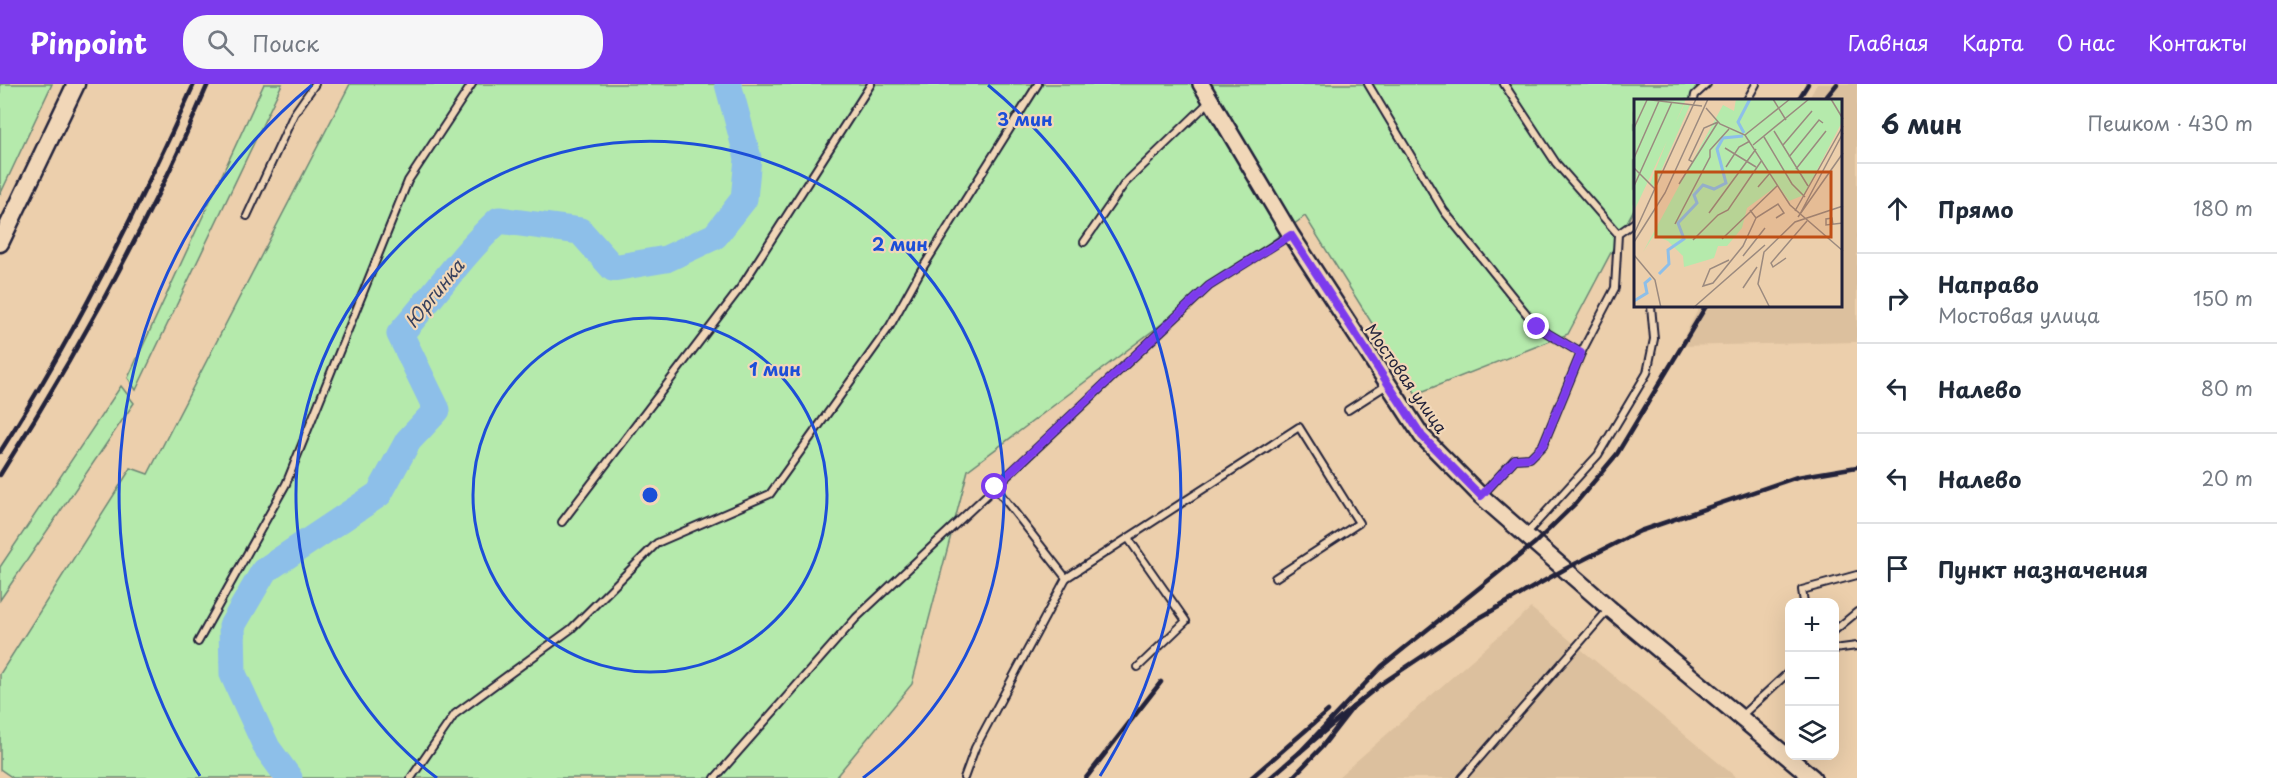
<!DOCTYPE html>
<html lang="ru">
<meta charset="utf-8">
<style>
:root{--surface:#fff;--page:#f6f6f7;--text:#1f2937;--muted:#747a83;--line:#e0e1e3;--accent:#7c3aed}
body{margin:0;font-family:"Playpen Sans",sans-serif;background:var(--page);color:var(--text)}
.controls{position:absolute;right:18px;bottom:18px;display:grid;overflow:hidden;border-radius:12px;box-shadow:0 6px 24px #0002}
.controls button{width:54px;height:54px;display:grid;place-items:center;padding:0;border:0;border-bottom:2px solid var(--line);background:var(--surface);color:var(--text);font:30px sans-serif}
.stop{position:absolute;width:18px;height:18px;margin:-14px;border:4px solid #7c3aed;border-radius:50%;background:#fff}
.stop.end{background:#7c3aed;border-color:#fff;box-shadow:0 2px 6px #0008}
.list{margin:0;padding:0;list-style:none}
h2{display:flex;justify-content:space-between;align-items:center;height:78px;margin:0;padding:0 24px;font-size:26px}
h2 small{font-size:20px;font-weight:400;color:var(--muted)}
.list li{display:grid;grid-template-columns:39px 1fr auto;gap:18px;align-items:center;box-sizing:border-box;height:90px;padding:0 24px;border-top:2px solid var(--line)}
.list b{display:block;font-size:22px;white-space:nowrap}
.list p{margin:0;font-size:20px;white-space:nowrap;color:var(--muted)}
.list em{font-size:20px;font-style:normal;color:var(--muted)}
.icon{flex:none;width:33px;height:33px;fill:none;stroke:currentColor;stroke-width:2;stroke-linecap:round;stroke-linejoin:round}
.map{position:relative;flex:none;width:1857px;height:694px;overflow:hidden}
header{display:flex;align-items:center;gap:36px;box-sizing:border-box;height:84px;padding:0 30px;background:var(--accent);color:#fff}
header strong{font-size:28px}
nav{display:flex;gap:33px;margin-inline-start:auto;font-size:21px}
.search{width:420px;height:54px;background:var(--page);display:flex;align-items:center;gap:15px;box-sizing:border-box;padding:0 21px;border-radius:24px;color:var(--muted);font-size:22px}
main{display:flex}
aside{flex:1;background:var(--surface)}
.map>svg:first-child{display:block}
.built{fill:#dcc09e}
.green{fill:#b5eaac;stroke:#6c8674;stroke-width:1.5}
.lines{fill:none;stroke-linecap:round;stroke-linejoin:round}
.river{stroke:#8dbfe9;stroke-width:27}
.service-casing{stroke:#22223b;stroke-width:10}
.tertiary-casing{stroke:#22223b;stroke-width:20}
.secondary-casing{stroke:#22223b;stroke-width:21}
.service{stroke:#f1d7b8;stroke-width:6}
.tertiary{stroke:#f1d7b8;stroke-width:15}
.secondary{stroke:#f1d7b8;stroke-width:16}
.rail{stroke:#22223b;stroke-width:4.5}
.route{stroke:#7c3aed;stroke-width:8}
.ring{fill:none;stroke:#1d4ed8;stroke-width:3}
.labels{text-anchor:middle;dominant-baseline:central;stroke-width:4.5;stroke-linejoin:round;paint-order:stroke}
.street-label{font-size:16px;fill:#22223b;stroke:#f1d7b8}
.water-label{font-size:18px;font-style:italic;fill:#37415e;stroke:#f1d7b8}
.inset-river{fill:none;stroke:#8dbfe9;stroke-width:3}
.inset-road{fill:none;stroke:#9b8a7f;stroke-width:1.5}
.view{fill:#c04e15;fill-opacity:0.15;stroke:#c04e15;stroke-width:3}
.inset-edge{fill:none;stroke:#22223b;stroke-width:3}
.centre{fill:#1d4ed8;stroke:#f1d7b8;stroke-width:3}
.ring-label{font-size:18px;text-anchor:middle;font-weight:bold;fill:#1d4ed8;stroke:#f1d7b8;stroke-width:4.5;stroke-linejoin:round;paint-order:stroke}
</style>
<header>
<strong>Pinpoint</strong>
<div class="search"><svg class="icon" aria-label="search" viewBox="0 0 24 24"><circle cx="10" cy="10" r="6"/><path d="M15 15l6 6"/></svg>Поиск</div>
<nav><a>Главная</a><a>Карта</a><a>О нас</a><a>Контакты</a></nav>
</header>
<main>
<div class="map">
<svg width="1857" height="694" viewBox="0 0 1857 694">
<rect width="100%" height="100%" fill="#eccfac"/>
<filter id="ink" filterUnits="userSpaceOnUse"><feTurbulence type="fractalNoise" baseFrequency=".0167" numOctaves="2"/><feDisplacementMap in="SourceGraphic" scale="12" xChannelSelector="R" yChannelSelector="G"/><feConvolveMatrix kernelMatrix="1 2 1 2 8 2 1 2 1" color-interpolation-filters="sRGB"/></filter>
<g filter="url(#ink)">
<g class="built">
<path d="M1817,0H1857V258L1679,262L1700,222H1840V16H1808Z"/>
<path d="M1531,524L1737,694H1337Z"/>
</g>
<g class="green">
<path d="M0,0H52L0,111Z"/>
<path d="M264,0H282L136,306L128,294Z"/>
<path d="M350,0H1700L1691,16H1635V123L1568,250L1416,310L1305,132L968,386L912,600L835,694H13L0,685V590L131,384L148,390Z"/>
<path d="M121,302L134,319L0,516V483Z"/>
</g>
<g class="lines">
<path class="river" d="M289,694L267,664L233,590L232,542L264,487L379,410L408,357L437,326L400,250C434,212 462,170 499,136L580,147L613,184L666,175L715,152L744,115L748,74L728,0"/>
<g class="service-casing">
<g id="service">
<path d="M1368,0L1444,127L1537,243L1581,269"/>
<path d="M1504,0L1556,79L1618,150"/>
<path d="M1694,16L1695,11L1707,0"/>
<path d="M1747,16L1756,0"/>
<path d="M247,132L294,30L315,0"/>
<path d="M1084,158L1125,99L1210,17"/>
<path d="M1348,326L1387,301"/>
<path d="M995,403L1066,494L1299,343L1359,439L1275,494"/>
<path d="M1482,411L1515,375L1530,374L1543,361L1581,269L1615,204L1618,150L1635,138"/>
<path d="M562,438L741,203L871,0"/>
<path d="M1526,450L1598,371L1647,289L1654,255L1651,222"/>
<path d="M1128,454L1186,537L1138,583"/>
<path d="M1804,518L1802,506L1857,491"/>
<path d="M1834,547L1857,528"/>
<path d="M198,558L286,400L408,97L472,0"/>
<path d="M1834,565L1857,562"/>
<path d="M1740,633L1790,587"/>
<path d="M411,694L455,630L571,545L657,459L770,410L890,242L920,188L1038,0"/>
<path d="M715,694L856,534L1209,202L1290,151"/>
<path d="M964,694L975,664L1066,494"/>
<path d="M1462,694L1609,525"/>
</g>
</g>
<g class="tertiary-casing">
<path id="tertiary" d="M1201,0L1291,151L1422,352L1481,412L1609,524L1813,694"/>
</g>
<g class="secondary-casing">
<path id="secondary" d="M0,159L76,0"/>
</g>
<use href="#service" class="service"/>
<use href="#tertiary" class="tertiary"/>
<use href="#secondary" class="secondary"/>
<g class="rail">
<path d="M1798,16L1808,0"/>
<path d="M1824,16L1837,0"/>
<path d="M0,368C75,251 137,127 194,0"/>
<path d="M0,391C58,300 111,206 159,108C177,73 192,36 208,0"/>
<path d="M1353,623L1300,668L1382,582L1535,459L1575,420L1617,370L1706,222"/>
<path d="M1086,694L1161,598"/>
<path d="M1251,694L1328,627"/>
<path d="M1270,694L1300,668"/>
<path d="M1292,694L1321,664L1353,623L1381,600L1481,533L1565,485L1640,447L1797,393L1857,383"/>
</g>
</g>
</g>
<g class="lines" filter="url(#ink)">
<path class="route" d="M995,403L1209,202L1291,151L1422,352L1481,412L1515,375L1530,374L1543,361L1581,269L1537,243"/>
</g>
<g class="ring">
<circle cx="650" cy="411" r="177"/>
<path d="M437 694A354 354 0 1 1 863 694"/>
<path d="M200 692A531 531 0 0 1 312 1M988 1A531 531 0 0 1 1100 692"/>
</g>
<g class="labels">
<g class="street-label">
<text transform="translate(1407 294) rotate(55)">Мостовая улица</text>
</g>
<g class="water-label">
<text transform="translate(434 209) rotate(-51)">Юргинка</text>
</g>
</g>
<g transform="translate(1634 15)">
<rect width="208" height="208" fill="#eccfac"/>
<path d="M0,0H52L41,25L50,6H56L20,88L16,84L33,42L0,112ZM102,0H208V23L170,96L155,102L144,86L113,109L108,129L93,147H84L80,159L50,168L49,157L34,142L20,136L9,153L89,6L100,12Z" fill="#b5eaac"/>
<path class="inset-river" d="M110,34L104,23L116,0M25,175L35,165L34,151L50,140L44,124L63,104L60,96L69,86L80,90L92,84L83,50L89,39L109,37M0,202L13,194L11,184L17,179"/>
<path class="inset-road" d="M9,0L68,7M139,0L152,21M197,0L209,20M72,9L86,25L111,36L156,106L209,152M0,29L13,1M140,32L174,87M111,36L156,0M130,38L158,85L171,98M119,46L175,0M149,46L178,12M91,49L122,68M155,58L185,21L189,24M0,59L25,2M59,63L55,61L70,29L84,23M92,68L105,48L116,42M0,69L21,90M162,70L192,32M45,85L84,23M0,87L38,3M124,88L136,74M116,111L122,119L144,105L150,114L142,119M161,112L209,27M75,114L122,50M166,115L209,34M164,118L209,54M41,125L76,58V51L95,30M199,126L198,119L192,120V126L209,124M0,135L62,0M88,140L143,87M59,141L84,116L94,111L128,61M0,143L31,94L74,0M0,156L21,181L27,209M109,157L131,129M152,159L139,168L137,164L173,122M95,161L76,170L69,187L79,184L109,147L122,119M109,189L123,168M59,209L131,146M136,209L124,185L130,153L161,123L209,107"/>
<path class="view" d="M22,73H197V138H22Z"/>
<rect width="208" height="208" class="inset-edge"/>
</g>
<circle cx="650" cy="411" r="9" class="centre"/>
<g class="ring-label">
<text x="1025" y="42">3 мин</text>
<text x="900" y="167">2 мин</text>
<text x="775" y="292">1 мин</text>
</g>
</svg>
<div class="controls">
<button>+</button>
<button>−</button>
<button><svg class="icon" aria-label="layers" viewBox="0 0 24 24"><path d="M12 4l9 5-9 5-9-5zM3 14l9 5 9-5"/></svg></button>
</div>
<div class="stop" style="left:995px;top:403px"></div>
<div class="stop end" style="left:1537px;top:243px"></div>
</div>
<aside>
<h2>6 мин<small>Пешком · 430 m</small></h2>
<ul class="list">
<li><svg class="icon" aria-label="ahead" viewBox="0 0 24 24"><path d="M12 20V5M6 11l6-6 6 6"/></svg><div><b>Прямо</b></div><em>180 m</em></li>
<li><svg class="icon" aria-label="right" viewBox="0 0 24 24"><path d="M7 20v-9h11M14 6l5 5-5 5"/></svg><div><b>Направо</b><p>Мостовая улица</p></div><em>150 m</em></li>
<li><svg class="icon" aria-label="left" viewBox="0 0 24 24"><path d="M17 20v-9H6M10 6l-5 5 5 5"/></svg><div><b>Налево</b></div><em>80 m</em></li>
<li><svg class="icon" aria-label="left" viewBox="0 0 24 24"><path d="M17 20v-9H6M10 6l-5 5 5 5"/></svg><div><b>Налево</b></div><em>20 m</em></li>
<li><svg class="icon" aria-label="arrive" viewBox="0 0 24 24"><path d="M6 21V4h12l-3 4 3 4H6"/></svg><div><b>Пункт назначения</b></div></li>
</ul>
</aside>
</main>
